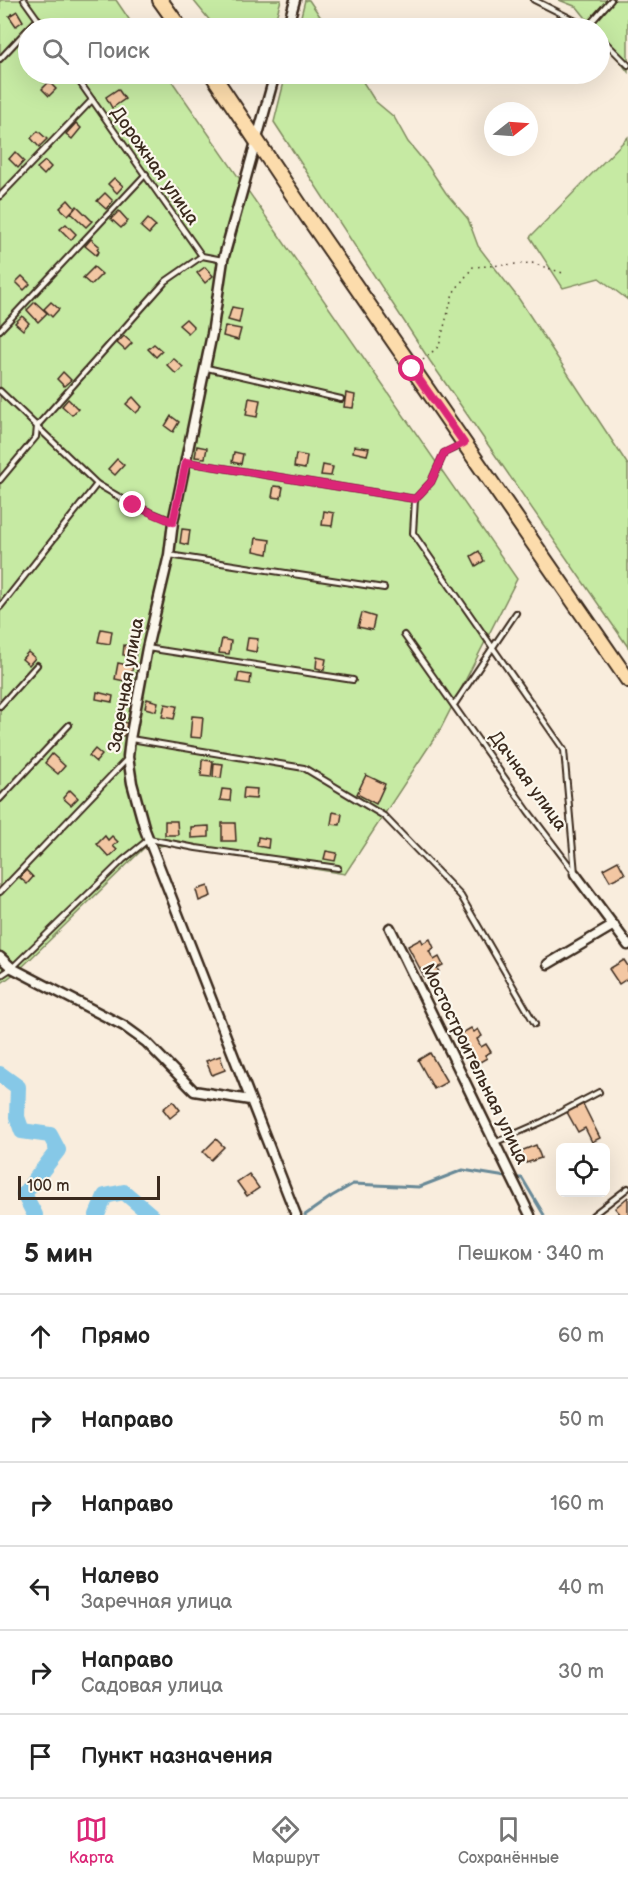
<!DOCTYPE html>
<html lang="ru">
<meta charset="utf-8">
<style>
:root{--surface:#fff;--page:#f2f2f2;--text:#222;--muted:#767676;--line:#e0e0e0;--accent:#db2777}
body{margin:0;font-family:"Balsamiq Sans",sans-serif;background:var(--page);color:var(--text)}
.controls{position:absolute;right:18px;bottom:18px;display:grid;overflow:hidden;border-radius:9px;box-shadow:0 6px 24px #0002}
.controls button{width:54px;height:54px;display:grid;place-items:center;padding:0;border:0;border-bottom:2px solid var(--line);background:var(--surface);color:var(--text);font:30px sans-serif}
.compass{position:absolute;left:484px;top:102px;width:54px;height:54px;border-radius:50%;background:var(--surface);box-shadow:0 6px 24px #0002;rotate:73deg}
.scale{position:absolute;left:18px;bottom:15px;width:142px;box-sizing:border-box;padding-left:6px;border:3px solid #3b2a1e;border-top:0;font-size:16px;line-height:21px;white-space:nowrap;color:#3b2a1e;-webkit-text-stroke:4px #fbf7ec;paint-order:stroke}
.stop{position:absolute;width:18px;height:18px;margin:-14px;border:4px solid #db2777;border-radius:50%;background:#fff}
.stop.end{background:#db2777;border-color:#fff;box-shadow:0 2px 6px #0008}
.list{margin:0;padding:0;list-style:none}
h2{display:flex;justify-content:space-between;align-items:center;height:78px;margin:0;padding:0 24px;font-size:26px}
h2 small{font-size:20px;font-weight:400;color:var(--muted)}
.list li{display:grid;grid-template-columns:39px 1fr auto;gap:18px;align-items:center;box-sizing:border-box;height:84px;padding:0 24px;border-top:2px solid var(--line)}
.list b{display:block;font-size:22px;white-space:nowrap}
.list p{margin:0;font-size:20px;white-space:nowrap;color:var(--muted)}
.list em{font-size:20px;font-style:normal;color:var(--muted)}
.icon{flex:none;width:33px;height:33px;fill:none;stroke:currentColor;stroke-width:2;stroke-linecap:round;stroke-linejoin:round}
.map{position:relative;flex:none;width:628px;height:1215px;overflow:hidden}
.search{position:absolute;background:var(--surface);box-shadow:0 6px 24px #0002;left:18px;right:18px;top:18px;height:66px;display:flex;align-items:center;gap:15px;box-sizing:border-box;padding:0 21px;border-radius:33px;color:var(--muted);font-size:22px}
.sheet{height:582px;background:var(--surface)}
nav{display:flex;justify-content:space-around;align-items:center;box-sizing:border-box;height:84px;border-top:2px solid var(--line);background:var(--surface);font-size:16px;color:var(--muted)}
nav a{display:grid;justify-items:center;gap:3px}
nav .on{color:var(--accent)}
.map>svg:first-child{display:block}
.green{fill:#c6eaa3;stroke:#808a60;stroke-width:1.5}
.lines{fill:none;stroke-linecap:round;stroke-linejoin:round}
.stream{stroke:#688997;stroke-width:3}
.river{stroke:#86c8e7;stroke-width:16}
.building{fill:#f3c7a3;stroke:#3b2a1e;stroke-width:1.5}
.lane-casing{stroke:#3b2a1e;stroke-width:8}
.street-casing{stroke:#3b2a1e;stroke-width:13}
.primary-casing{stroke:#3b2a1e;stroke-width:18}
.path{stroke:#3b2a1e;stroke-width:1.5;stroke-dasharray:1.5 4.5;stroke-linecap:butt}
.lane{stroke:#fbf7ec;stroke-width:4}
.street{stroke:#fbf7ec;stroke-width:8}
.primary{stroke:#fcdcac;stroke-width:14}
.route{stroke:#db2777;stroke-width:8}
.labels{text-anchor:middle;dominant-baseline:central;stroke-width:4.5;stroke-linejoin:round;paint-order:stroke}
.street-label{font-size:18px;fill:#3b2a1e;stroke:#fbf7ec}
</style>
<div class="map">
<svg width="628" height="1215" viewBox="0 0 628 1215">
<rect width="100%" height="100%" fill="#f9eddd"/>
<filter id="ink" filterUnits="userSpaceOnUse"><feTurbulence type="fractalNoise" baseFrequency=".0167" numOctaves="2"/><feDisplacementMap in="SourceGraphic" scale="12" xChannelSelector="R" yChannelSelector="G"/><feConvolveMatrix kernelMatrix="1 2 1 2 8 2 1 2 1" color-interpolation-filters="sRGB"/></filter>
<g filter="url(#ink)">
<g class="green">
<path d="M0,0H116L135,28H28V74H167L517,579L441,728L345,874L166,845L144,848L18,971L0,984Z"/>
<path d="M193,0H281L273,28H216Z"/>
<path d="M305,0H309L328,28H298Z"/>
<path d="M559,0H628V72L600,35V28H594L577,7Z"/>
<path d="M286,74H358L375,101L394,117L408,142L428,166L446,193L468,219L478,246L519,299L628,465V647L430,361L274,122Z"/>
<path d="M628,137V300L599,278L563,288L530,237Z"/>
</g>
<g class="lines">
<g class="stream">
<path d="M518,1178H522L544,1215"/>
<path d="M305,1215L332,1196L353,1184L419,1187L463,1170L506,1177"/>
</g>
<g class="river">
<path d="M0,1074L18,1087L17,1117L22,1131L50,1135L58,1150L24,1194L35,1215"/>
<path d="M97,1215L105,1196L124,1192L151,1215"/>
</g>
</g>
<g class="building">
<path d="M17,11L23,21L16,26L9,16Z"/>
<path d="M49,82L56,89L49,96L42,89Z"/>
<path d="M118,89L125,99L112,108L106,97Z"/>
<path d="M76,123L81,128L72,139L66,134Z"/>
<path d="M38,131L47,139L39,147L31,138Z"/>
<path d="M15,152L24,161L18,168L9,159Z"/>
<path d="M45,161L51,167L44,175L37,168Z"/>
<path d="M114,178L123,186L117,193L108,184Z"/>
<path d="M178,189L183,197L174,203L169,196Z"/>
<path d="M105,193L113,201L106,209L97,201Z"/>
<path d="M68,200L75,208L68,215L60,208Z"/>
<path d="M77,206L92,221L86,227L71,213Z"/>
<path d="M119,211L128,221L121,228L111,219Z"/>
<path d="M148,219L156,226L149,234L141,227Z"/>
<path d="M66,224L76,234L71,240L60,229Z"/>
<path d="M91,239L99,246L97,249L99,252L96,255L85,246Z"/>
<path d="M94,267L102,274L91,285L83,278Z"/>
<path d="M205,267L213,276L205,283L197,273Z"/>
<path d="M22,276L30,284L24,290L16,282Z"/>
<path d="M35,302L47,313L38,322L27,310Z"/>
<path d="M51,302L59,309L52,317L44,309Z"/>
<path d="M232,307L242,309L239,323L228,320Z"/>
<path d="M22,316L29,323L23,330L15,323Z"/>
<path d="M186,319L194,327L188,333L179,325Z"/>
<path d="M225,326L241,329L238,340L223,336Z"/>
<path d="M124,336L132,343L125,350L117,343Z"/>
<path d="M154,344L162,351L156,357L148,349Z"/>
<path d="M173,358L183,367L176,374L167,365Z"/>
<path d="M63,372L71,380L64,386L57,379Z"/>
<path d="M346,393L355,395L353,408L344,407Z"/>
<path d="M133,397L142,407L136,413L126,404Z"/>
<path d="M249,398L260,400L257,417L246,415Z"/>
<path d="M68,399L78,409L72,415L62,406Z"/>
<path d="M171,416L179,422L173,432L165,426Z"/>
<path d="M197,446L207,448L205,458L195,457Z"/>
<path d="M354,446L369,448L367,455L353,452Z"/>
<path d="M234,452L243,454L241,464L232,462Z"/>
<path d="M296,454L307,456L305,469L294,467Z"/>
<path d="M117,459L124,465L115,475L108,469Z"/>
<path d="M323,465L333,467L331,476L321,475Z"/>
<path d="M274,486L283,487L281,498L272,497Z"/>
<path d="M324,511L334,513L332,526L322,525Z"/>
<path d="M182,529L190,530L188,545L180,543Z"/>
<path d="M256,538L270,540L268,554L254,551Z"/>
<path d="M479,551L484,561L476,566L471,556Z"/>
<path d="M362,613L375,617L372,630L358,627Z"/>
<path d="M101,629L112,631L110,644L98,642Z"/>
<path d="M248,638L258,639L256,652L246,650Z"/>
<path d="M222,639L231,641L229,654L219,653Z"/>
<path d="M124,645L137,647L135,657L123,655Z"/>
<path d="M28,652L35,658L29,665L22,659Z"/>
<path d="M317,657L326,659L324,670L316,668Z"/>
<path d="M118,663L133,666L130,682L115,679Z"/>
<path d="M239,673L251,675L250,684L237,682Z"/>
<path d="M97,692L113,696L112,702L96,699Z"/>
<path d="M147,699L158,702L156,711L145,708Z"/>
<path d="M165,704L177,706L174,719L162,717Z"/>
<path d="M192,716L203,717L201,738L190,737Z"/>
<path d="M118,721L127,723L125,736L116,735Z"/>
<path d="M95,749L102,755L96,762L89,756Z"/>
<path d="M52,754L65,766L58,774L45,763Z"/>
<path d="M202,760L213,761L211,777L201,776Z"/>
<path d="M214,763L223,764L221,778L213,777Z"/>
<path d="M366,775L385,784L376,804L357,794Z"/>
<path d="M244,788L257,789L256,799L243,798Z"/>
<path d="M222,789L231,790L230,801L220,800Z"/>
<path d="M70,790L78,798L71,805L63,798Z"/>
<path d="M333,812L342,814L340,825L331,824Z"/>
<path d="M165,821H177L178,835H165Z"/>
<path d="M222,823H235L236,841H222Z"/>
<path d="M209,826V837L191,838V827Z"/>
<path d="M105,836L108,840L112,836L118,842L113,846L117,850L109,857L97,844Z"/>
<path d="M258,837L269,839L268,848L257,846Z"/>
<path d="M326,851L337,853L335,861L324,859Z"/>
<path d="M618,861L625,874L610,881L603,869Z"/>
<path d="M26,870L33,877L27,884L20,878Z"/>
<path d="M208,886L211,896L199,901L196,890Z"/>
<path d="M421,939L423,943L430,939L434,948L429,951L434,960L439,957L443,965L437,968L439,972L426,980L408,946Z"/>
<path d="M624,960L628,966V978L619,984L609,969Z"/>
<path d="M471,1028L474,1032L478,1029L482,1036L477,1039L481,1047L486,1044L491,1052L485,1055L487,1058L473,1066L457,1036Z"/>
<path d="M430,1053L447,1082L434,1089L418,1060Z"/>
<path d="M220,1056L225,1070L212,1075L206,1061Z"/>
<path d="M173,1101L180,1110L170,1118L163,1109Z"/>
<path d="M583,1104L600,1138L592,1142L585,1128L578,1132L567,1112Z"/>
<path d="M216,1139L224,1147L211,1160L203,1152Z"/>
<path d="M536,1145L541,1158L526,1163L521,1151Z"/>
<path d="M249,1174L259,1188L247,1196L237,1182Z"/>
<path d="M628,1197V1215H621L615,1208Z"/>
</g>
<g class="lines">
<g class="lane-casing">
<g id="lane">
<path d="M24,0L44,28"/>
<path d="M534,0L590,28"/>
<path d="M588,26L611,0"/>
<path d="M29,28L38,19"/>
<path d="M600,37L628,65"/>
<path d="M0,59L28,29"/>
<path d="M74,74L202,256L223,260"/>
<path d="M0,196L92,100"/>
<path d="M0,330L146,174"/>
<path d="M207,368L341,399"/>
<path d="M0,391L97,484L133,505L172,521"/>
<path d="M461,445L444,453L431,482L415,499L413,533L564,750L575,873"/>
<path d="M186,462L415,499"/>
<path d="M0,480L36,437L37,426L166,281L202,256"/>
<path d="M169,555L384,588"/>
<path d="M0,607L97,484"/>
<path d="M404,635L528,811L575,873"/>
<path d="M147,648L353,680"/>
<path d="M454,705L516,613"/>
<path d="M0,706L37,665"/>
<path d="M131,739L304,768L384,816L461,896L535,1024"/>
<path d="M0,799L69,725"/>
<path d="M0,892L128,758"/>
<path d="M0,976L12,968L123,860L149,839L196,848L338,868"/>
<path d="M496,1142L542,1122L599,1092"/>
<path d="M593,1215L628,1188"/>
</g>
</g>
<g class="street-casing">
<g id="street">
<path d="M287,28L295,0"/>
<path d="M275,74L223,260L212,334L173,522L169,555L147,648L130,739L128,757L132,783L145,830L296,1215"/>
<path d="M575,874L628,945"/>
<path d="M390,928L530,1215"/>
<path d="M0,957L12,968L124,1026L146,1042L194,1091L250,1100"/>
<path d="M548,964L614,925"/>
</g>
</g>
<g class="primary-casing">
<g id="primary">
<path d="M160,0L180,28"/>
<path d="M212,74L303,210L628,680"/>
</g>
</g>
<path class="path" d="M423,360L439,346L453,293L473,267L532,263L563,273"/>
<use href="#lane" class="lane"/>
<use href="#street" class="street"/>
<use href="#primary" class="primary"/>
</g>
</g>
<g class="lines" filter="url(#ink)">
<path class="route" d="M133,505L173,522L186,462L415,499L431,482L444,453L464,443L412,369"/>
</g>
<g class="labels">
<g class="street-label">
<text transform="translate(155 166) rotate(55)">Дорожная улица</text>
<text transform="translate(126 685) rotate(-80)">Заречная улица</text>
<text transform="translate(528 781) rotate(54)">Дачная улица</text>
<text transform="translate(475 1064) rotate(64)">Мостостроительная улица</text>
</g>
</g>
</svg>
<div class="controls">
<button><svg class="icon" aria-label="locate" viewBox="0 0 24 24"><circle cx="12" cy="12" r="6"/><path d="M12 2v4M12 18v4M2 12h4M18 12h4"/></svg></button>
</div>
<svg class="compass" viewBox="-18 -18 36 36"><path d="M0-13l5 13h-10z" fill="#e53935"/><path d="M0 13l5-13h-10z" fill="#767676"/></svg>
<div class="scale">100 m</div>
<div class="stop" style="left:412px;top:369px"></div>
<div class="stop end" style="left:133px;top:505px"></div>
<div class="search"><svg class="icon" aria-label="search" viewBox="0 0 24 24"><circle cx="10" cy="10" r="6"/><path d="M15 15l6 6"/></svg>Поиск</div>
</div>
<section class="sheet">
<h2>5 мин<small>Пешком · 340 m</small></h2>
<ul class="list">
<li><svg class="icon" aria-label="ahead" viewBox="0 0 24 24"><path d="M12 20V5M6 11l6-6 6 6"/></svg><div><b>Прямо</b></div><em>60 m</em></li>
<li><svg class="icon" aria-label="right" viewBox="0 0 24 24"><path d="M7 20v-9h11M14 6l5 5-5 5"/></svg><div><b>Направо</b></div><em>50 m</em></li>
<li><svg class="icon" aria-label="right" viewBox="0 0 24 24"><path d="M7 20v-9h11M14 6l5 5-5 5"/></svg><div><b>Направо</b></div><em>160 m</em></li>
<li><svg class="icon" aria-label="left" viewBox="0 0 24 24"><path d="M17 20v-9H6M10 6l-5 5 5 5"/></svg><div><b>Налево</b><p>Заречная улица</p></div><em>40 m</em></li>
<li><svg class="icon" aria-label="right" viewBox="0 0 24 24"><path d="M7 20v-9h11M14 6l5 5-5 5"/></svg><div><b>Направо</b><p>Садовая улица</p></div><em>30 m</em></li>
<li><svg class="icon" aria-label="arrive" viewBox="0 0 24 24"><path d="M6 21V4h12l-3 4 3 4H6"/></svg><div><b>Пункт назначения</b></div></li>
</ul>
</section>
<nav>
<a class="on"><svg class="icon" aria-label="map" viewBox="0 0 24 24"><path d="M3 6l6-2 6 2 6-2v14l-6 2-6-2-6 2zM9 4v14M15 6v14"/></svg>Карта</a>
<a><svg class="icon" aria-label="directions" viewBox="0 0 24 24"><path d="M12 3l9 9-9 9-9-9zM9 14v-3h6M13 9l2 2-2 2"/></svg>Маршрут</a>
<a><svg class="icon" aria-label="saved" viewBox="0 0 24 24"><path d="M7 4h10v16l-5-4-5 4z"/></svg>Сохранённые</a>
</nav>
